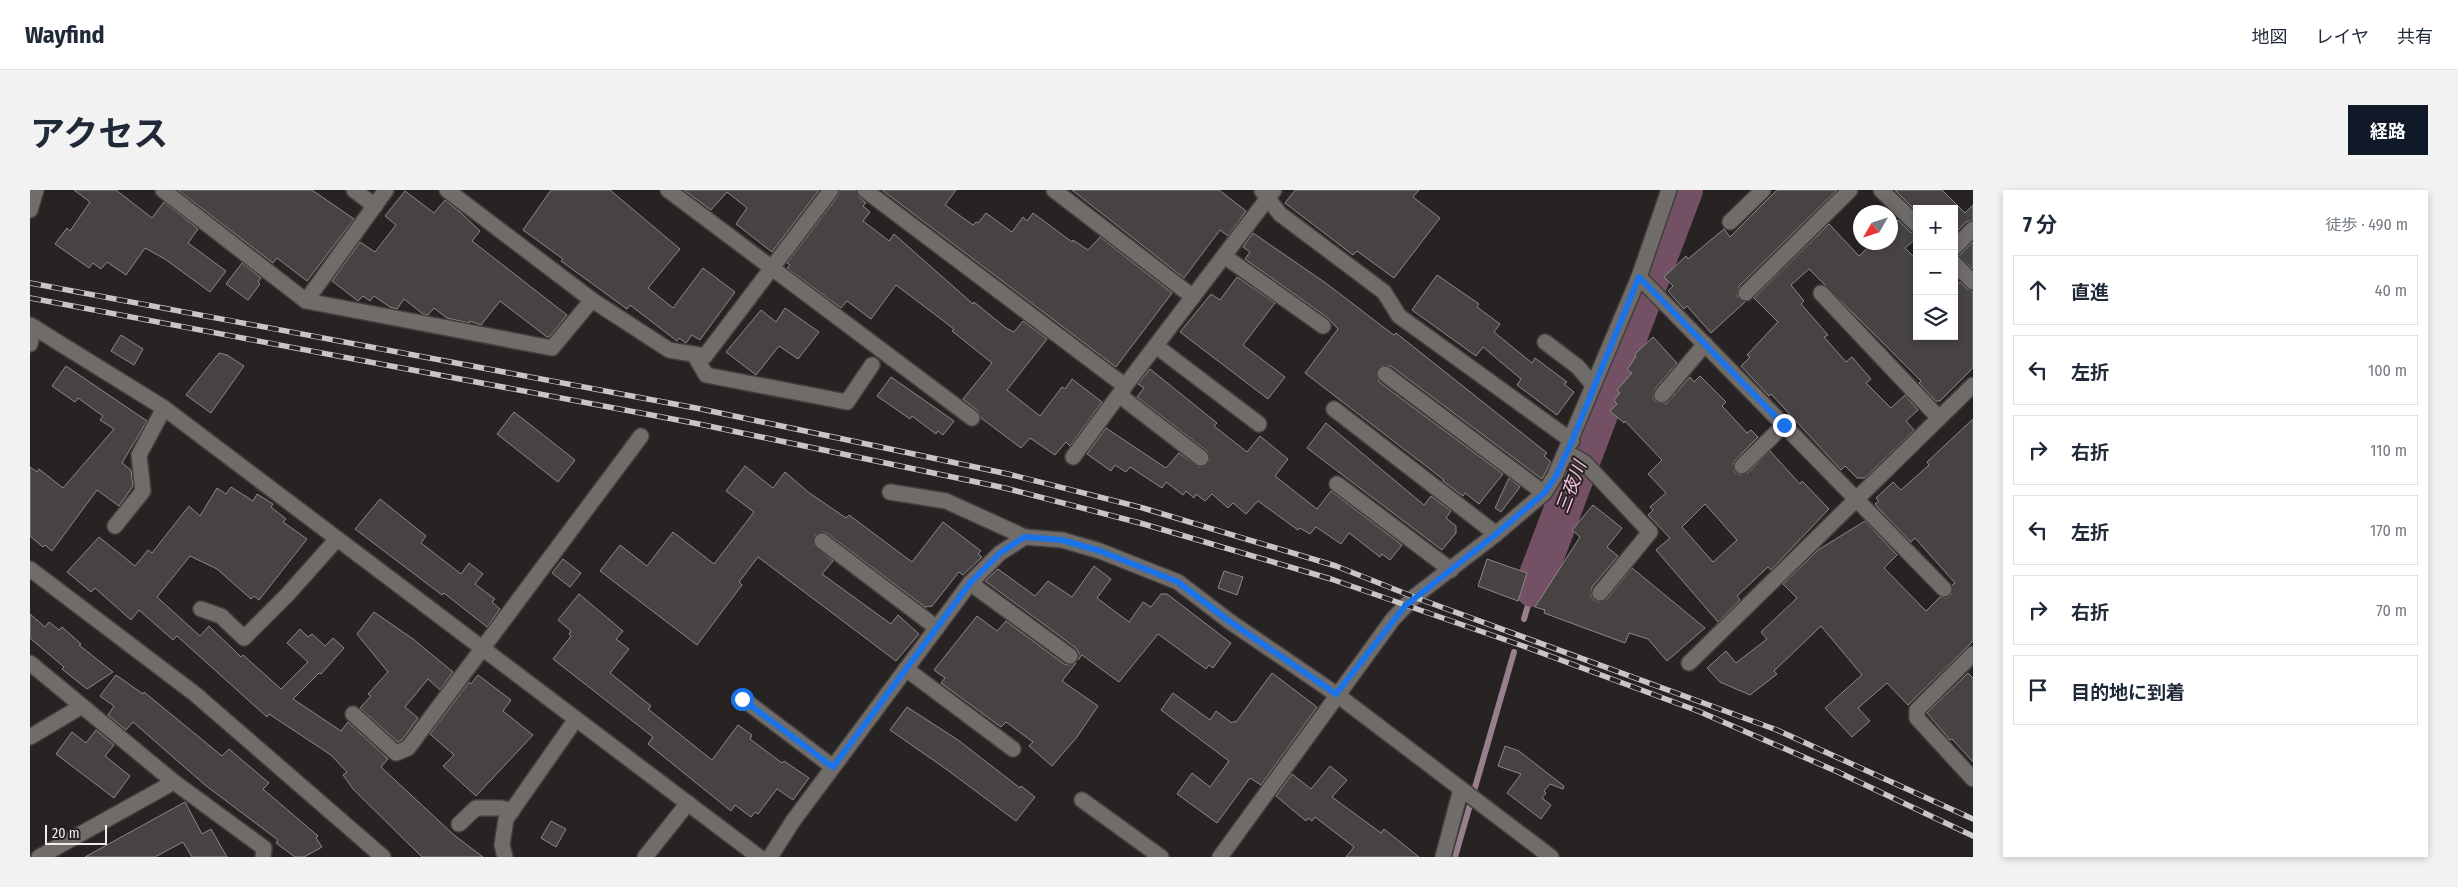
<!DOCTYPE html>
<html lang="ja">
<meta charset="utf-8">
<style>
:root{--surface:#fff;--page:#f2f2f3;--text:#1f2937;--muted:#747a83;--line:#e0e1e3;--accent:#111827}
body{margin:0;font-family:"Fira Sans Condensed","Noto Sans JP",sans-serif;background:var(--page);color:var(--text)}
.controls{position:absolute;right:15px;top:15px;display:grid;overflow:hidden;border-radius:0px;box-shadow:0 2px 8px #0003}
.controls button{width:45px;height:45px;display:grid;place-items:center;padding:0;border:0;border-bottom:1px solid var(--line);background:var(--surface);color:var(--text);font:25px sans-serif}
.compass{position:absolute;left:1823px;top:15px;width:45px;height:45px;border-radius:50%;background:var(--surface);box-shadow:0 2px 8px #0003;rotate:231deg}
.scale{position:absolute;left:15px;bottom:12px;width:62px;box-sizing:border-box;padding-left:5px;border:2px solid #efedec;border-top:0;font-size:14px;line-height:18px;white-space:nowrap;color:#efedec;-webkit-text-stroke:4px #272322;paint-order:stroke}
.stop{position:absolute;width:15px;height:15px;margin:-11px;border:4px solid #1a73e8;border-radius:50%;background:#fff}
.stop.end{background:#1a73e8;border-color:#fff;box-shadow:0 1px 5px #0008}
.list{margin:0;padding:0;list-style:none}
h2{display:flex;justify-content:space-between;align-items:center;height:65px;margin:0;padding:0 20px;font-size:21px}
h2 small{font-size:16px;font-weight:400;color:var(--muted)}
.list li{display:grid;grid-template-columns:32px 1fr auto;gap:15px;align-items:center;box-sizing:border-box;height:70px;margin:0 10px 10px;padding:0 10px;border:1px solid var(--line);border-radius:0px}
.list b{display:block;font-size:19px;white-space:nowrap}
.list em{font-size:16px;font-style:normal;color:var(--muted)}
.icon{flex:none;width:28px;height:28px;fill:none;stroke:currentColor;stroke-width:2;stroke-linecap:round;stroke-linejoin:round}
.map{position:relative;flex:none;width:1943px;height:667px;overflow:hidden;border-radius:0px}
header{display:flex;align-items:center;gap:30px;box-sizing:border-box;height:70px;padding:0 25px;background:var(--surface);border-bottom:1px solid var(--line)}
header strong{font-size:24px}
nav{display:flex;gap:28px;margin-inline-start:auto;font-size:18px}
.intro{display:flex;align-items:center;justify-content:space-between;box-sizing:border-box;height:120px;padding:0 30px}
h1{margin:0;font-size:35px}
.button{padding:12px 22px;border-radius:0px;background:var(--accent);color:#fff;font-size:18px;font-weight:700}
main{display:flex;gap:30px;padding:0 30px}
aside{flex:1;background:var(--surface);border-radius:0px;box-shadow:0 2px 8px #0003}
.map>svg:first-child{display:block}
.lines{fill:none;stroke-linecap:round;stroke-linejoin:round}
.stream{stroke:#997f8e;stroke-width:6}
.river{stroke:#745065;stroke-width:38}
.building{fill:#474343;stroke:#8d8888;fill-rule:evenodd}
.minor-casing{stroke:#413e3d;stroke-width:18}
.minor{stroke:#706c6a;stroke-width:15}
.rail-casing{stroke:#c8c5c4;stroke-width:5.5}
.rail{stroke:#272322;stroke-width:4;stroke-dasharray:11;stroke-linecap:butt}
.route{stroke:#1a73e8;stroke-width:6}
.labels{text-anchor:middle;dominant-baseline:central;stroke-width:4;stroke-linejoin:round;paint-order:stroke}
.water-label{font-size:18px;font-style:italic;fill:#f8c3e1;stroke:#272322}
</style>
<header>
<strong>Wayfind</strong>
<nav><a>地図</a><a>レイヤ</a><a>共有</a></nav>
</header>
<div class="intro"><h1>アクセス</h1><a class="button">経路</a></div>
<main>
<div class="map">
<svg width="1943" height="667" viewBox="0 0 1943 667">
<rect width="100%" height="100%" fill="#272322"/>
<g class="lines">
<g class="stream">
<path d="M1494,429L1503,398"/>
<path d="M1425,667L1484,462"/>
</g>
<path class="river" d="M1503,398L1654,0"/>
</g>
<g class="building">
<path d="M44,0H86L122,28L134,12L168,39L158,53L196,81L180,102L135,69L115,58L96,85L77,72L71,79L63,73L59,78L25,54L37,38L40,41L60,12Z"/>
<path d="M148,0H282L324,29L277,91L247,68L243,73Z"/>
<path d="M521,0H580L650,59L618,98L643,118L673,78L705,102L670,150L662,145L656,153L649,148L647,151L600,115L597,119L531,71L533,69L493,40Z"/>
<path d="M654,0H789L742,62L706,34L717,18L697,2L681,20Z"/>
<path d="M810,0H826L829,7L836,13L833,16L840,22L833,31L859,51L864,44L943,114L944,112L976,138L984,142L993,131L1017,149L977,200L1010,226L1032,197L1035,199L1042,189L1072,212L1040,256L1036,252L1025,265L1000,248L991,258L951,228L948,221L933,209L962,173L922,141L924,139L866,95L841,129L817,111L811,118L757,78L760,75L757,73L808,6Z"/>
<path d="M852,0H926L915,15L943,35L946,32L948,33L956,23L982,42L993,27L997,31L1003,23L1042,52L1043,50L1058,60L1070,47L1142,103L1086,177Z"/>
<path d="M1042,0H1189L1216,21L1198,46L1190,40L1154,88Z"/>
<path d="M1265,0H1389L1383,7L1410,28L1364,88L1327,61L1323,65L1255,13Z"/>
<path d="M1747,0H1807L1709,96L1707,106L1715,112L1681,143L1657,116L1654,119L1638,101L1643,96L1634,87L1656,66L1658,69L1694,39L1700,47Z"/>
<path d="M1865,0H1912L1935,23L1943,15V30L1936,32L1924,44V19H1887V22Z"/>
<path d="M375,1L404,23L415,10L430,22L450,41L442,51L537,125L520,146L517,147L470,111L451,135L440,131L439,133L417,128L404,118L398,125L393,124L374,109L367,119L360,117L344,106L340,111L333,106L328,111L302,91L330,52L345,62L366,35L355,26Z"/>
<path d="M1868,30L1880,42L1887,44V48L1875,58L1887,70V146H1924V97L1930,92L1937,99L1943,101V178L1910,211H1906L1889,193L1891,191L1779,79L1761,95L1774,111L1771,114L1798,145L1794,147L1816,172L1822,167L1841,189L1836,193L1861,218L1875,205L1888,220L1876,231L1884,240L1835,288H1827L1815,276L1811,280L1741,204L1739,206L1711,176L1720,167L1717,165L1748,132L1724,108L1799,34L1829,66L1844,52H1860V37Z"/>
<path d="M1223,43L1297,94L1361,143L1364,145L1366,143L1517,263L1514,266L1521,272L1512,289L1361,176H1351L1346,183L1349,192L1473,284L1449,314L1435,303L1433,306L1413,291L1414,290L1275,183L1308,139L1298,128L1215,69L1220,62L1213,57Z"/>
<path d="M1943,52V79L1929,66Z"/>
<path d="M212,73L231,88L228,92L230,94L218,110L196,94Z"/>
<path d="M1407,85L1449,114L1447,117L1470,134L1464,142L1502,173L1505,168L1537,192L1534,194L1544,202L1527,225L1487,195L1491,189L1453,157L1446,166L1382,120Z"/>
<path d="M1207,87L1245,113L1213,155L1255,187L1238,209L1150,142L1181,104L1190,110Z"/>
<path d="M755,118L789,142L768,169L749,156L726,185L696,162L731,120L746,132Z"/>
<path d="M91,145L113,159L104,175L81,161Z"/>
<path d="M1623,147L1647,173L1625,199L1623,208L1626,212L1636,214L1660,187L1664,192L1670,186L1696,212L1692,216L1717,243L1721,240L1728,247L1705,270L1703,274L1705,282L1710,285L1718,283L1740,261L1770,294L1772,291L1799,319L1741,380L1738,377L1707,406L1710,410L1688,432L1626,360L1640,348L1618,325L1623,320L1620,317L1636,303L1618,284L1632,270L1595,231L1594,233L1580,221L1587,214L1584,210L1590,203L1587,200L1602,183L1597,180L1606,166L1605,164ZM1675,314L1707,350L1683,372L1652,337Z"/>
<path d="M189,163L197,165L214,176L181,223L156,205Z"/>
<path d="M36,176L117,231L92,273L101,280L103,296L91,313L89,316L67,300L22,361L15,355L13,357L0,346V277L7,282L9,279L33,298L84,239L70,230L73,226L48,208L45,212L22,196Z"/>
<path d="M1120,179L1187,233L1184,236L1217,262L1230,246L1258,269L1245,286L1287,319L1301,301L1372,355L1360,370L1352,364L1350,367L1319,343L1311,354L1286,337L1280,344L1270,338L1268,340L1228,311L1216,324L1203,313L1198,318L1182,304L1175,311L1166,304L1164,308L1156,301L1153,305L1136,292L1132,298L1100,277L1096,282L1085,275L1081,281L1057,264L1076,238L1136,278L1149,263L1169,277L1175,276L1180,270L1177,261L1107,207L1114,198L1108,194Z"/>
<path d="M861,187L924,231L913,245L908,241L906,244L882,226L880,229L847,206Z"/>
<path d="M484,222L545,270L528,292L467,244Z"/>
<path d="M1943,229V451L1878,515L1857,493L1828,518L1840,531L1822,547L1795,518L1832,485L1791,436L1744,481L1747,484L1720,505L1690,492L1677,478L1696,461L1706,473L1737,449L1731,442L1767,408L1753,394L1788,360L1835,331L1867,365L1854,378L1896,421L1910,407L1916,408L1921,405L1922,395L1925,393L1885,348L1881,352L1851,321L1845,314L1849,311L1846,308L1863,292L1871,300L1899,275L1897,272Z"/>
<path d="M1296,233L1394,315L1401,306L1421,321L1416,328L1426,336V343L1412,360L1277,258Z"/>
<path d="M715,276L743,298L755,282L778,302L816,328L819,325L882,372L913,332L951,361L948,364L952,367L933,385L929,382L902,416L895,417L798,344L793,342L785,345L784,355L803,371L792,384L861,434L868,425L889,444L866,471L728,367L709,392L712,395L667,455L570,381L590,355L617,376L643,342L684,374L724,322L696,301Z"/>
<path d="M1479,288L1490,297L1471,322L1465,318Z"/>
<path d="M201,297L223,311L227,304L243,314L241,317L256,329L253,332L277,349L229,410L224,406L221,409L187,379L160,366L127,407L170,446L179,436L211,467L213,465L251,499L278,472L257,453L270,439L278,447L282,444L295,456L303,448L314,458L291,484L289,483L263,509L311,541L318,532L358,569L351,577L424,645L453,667H392L323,599L313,585L317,582L301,565L239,524L237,527L147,446L143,450L109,420L101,430L65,398L61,402L37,382L69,347L105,376L118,360L122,363L159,316L170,326L187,298L196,304Z"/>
<path d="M350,309L396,346L391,353L431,384L439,373L453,384L445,394L465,409L462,412L470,419L457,437L414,403L412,405L325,339Z"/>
<path d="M1563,315L1592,338L1577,357L1588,366L1562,397L1561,406L1564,410L1569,412L1577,409L1602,378L1675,438L1637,471L1618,449L1599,443L1595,453L1514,423L1515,420L1505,417L1550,347L1542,340Z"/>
<path d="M533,369L551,383L540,397L522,383Z"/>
<path d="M1457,369L1497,383L1488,411L1448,396Z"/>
<path d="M1064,376L1081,389L1067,408L1099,432L1113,412L1121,417L1131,404H1137L1201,453L1183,478L1179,475L1176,479L1128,444L1089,492L1052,465L1048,470L1049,463L1046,458L955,391L968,379L1005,406L1018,391L1042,407Z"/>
<path d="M1194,381L1213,387L1207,405L1188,398Z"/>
<path d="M549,404L593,441L586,449L599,459L580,483L621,516L618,519L682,570L708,535L722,545L720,549L752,573L754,571L779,588L763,610L747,599L728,624L725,622L721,627L705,615L701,621L618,554L623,547L523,469L541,446L539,444L541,441L528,430Z"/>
<path d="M344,422L383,449L423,482L410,500L398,489L375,517L388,528L372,550L368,552L330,518L341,506L338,504L358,482L327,444Z"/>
<path d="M0,424L15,437L19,432L29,440L32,437L51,454L49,455L83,482L57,499L32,479L34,477L0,448Z"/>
<path d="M947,426L967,441L976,431L1034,474L1039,475L1046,473L1032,491L1068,516L1047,547L1022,576L999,556L1003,552L976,532L971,537L911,493L915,488L904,480Z"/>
<path d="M1242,483L1287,517L1231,595L1220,588L1187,633L1147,604L1162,583L1180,597L1199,571L1131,520L1143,503L1180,530L1186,521L1202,533L1204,531L1206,532Z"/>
<path d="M1938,483L1943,488V572L1922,549L1920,550L1897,523Z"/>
<path d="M86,485L113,504L114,502L192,566L199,559L239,593L233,599L288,646L286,648L292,657L274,667H265L246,653L248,650L175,595L103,532L96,540L78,525L84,516L70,506Z"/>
<path d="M448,485L481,510L473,521L503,545L446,606L413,576L424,565L400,544L439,492L441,494Z"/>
<path d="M877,517L928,550L990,598L991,596L1005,607L986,631L916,579L860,540Z"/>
<path d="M66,540L84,555L75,566L100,586L84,608L26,564L42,542L56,553Z"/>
<path d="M1475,556L1489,561L1534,596L1533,599L1520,594L1514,601L1516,603L1512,608L1521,615L1511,629L1477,603L1491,584L1468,576Z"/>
<path d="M1300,576L1317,590L1302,607L1351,643L1354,639L1389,667H1316L1324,657L1285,627L1282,631L1278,628L1276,631L1246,606L1262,584L1281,599Z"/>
<path d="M155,612L172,644L181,639L197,667H162L153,652L125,667H55Z"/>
<path d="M521,631L536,639L526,657L511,648Z"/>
</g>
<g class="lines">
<g class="minor-casing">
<g id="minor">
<path d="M133,0L276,111L522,158L562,110"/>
<path d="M324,0L345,16"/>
<path d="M417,0L562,110L639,160L675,166L801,0"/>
<path d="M638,0L942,228"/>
<path d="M835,0L1095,196L1244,0"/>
<path d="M1024,0L1163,107"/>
<path d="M1851,0L1887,35"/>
<path d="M1232,1L1250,24L1354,102L1369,126L1542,251"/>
<path d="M0,20L6,0"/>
<path d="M1700,32L1733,0"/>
<path d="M1924,58L1943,39"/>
<path d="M1194,66L1293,136"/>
<path d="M1924,73L1943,92"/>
<path d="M1609,87L1914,399"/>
<path d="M1716,103L1820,0"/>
<path d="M1791,103L1909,228"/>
<path d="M276,111L356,0"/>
<path d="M0,135L134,218L729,667"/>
<path d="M1515,152L1548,177L1563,195"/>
<path d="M0,154L4,137"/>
<path d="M1126,156L1229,234"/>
<path d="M664,164L676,185L817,212L842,175"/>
<path d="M1355,184L1514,303"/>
<path d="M1089,205L1171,268"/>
<path d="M1632,205L1675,154"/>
<path d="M1304,219L1466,344"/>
<path d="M1536,262L1554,272L1620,342L1570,403"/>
<path d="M1043,267L1094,198"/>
<path d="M1712,276L1754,235"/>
<path d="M1307,294L1421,380"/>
<path d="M860,302L916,311L995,347"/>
<path d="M85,336L113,301L109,265L134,218"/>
<path d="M792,351L907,438"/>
<path d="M0,379L165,504L353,667"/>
<path d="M940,393L1040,466"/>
<path d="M171,419L191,426L214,448L258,404L307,349"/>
<path d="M1943,464L1887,520V528L1943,589"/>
<path d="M0,473L144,592L234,658L233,667"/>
<path d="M1659,473L1943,195"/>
<path d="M876,479L983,559"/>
<path d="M713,509L803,577"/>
<path d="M323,524L366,563L378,558L611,246"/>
<path d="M0,547L52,516"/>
<path d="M1052,610L1131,667"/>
<path d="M429,634L446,618H471L482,621"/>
<path d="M9,667L144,592"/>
<path d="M475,667L472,655L476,629L546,529"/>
<path d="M615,667L658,613"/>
<path d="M740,667L763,631L940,393L970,363L995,347L1032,350L1070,361L1148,392L1199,431L1306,504L1521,667"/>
<path d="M1190,667L1363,429L1384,407L1466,344L1514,303L1525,286L1609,87L1639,0"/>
<path d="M1413,667L1431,599"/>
</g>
</g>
<use href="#minor" class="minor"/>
<g class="rail-casing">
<g id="rail">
<path d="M0,93L671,219L978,284L1113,318L1306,376L1384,407L1747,540L1943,629"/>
<path d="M0,108L669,234L975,298L1110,333L1301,389L1493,456L1668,521L1808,582L1943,646"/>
</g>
</g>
<use href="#rail" class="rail"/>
</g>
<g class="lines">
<path class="route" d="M712,509L803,577L940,393L970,363L994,347L1032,350L1070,361L1148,392L1199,431L1306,504L1375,416L1466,344L1514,303L1526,286L1542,251L1609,87L1754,235"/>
</g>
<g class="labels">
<g class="water-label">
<text transform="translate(1541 297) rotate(-69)">三夜川</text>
</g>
</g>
</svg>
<div class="controls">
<button>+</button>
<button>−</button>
<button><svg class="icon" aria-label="layers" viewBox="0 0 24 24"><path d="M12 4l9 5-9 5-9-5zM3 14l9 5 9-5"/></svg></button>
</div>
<svg class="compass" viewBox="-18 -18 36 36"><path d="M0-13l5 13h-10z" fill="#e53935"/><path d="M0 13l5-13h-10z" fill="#747a83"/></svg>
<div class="scale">20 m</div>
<div class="stop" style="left:712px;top:509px"></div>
<div class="stop end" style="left:1754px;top:235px"></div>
</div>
<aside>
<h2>7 分<small>徒歩 · 490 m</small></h2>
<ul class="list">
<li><svg class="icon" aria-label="ahead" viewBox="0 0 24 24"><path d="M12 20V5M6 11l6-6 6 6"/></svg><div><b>直進</b></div><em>40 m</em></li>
<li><svg class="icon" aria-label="left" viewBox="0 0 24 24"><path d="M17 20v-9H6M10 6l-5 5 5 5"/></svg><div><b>左折</b></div><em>100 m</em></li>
<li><svg class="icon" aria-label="right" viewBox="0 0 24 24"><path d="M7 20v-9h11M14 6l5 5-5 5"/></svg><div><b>右折</b></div><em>110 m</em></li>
<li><svg class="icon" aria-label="left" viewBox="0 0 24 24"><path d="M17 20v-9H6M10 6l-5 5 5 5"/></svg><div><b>左折</b></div><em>170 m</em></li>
<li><svg class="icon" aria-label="right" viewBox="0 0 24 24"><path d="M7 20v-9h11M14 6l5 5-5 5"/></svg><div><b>右折</b></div><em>70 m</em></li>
<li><svg class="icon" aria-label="arrive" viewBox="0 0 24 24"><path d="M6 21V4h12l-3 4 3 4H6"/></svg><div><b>目的地に到着</b></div></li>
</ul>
</aside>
</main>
